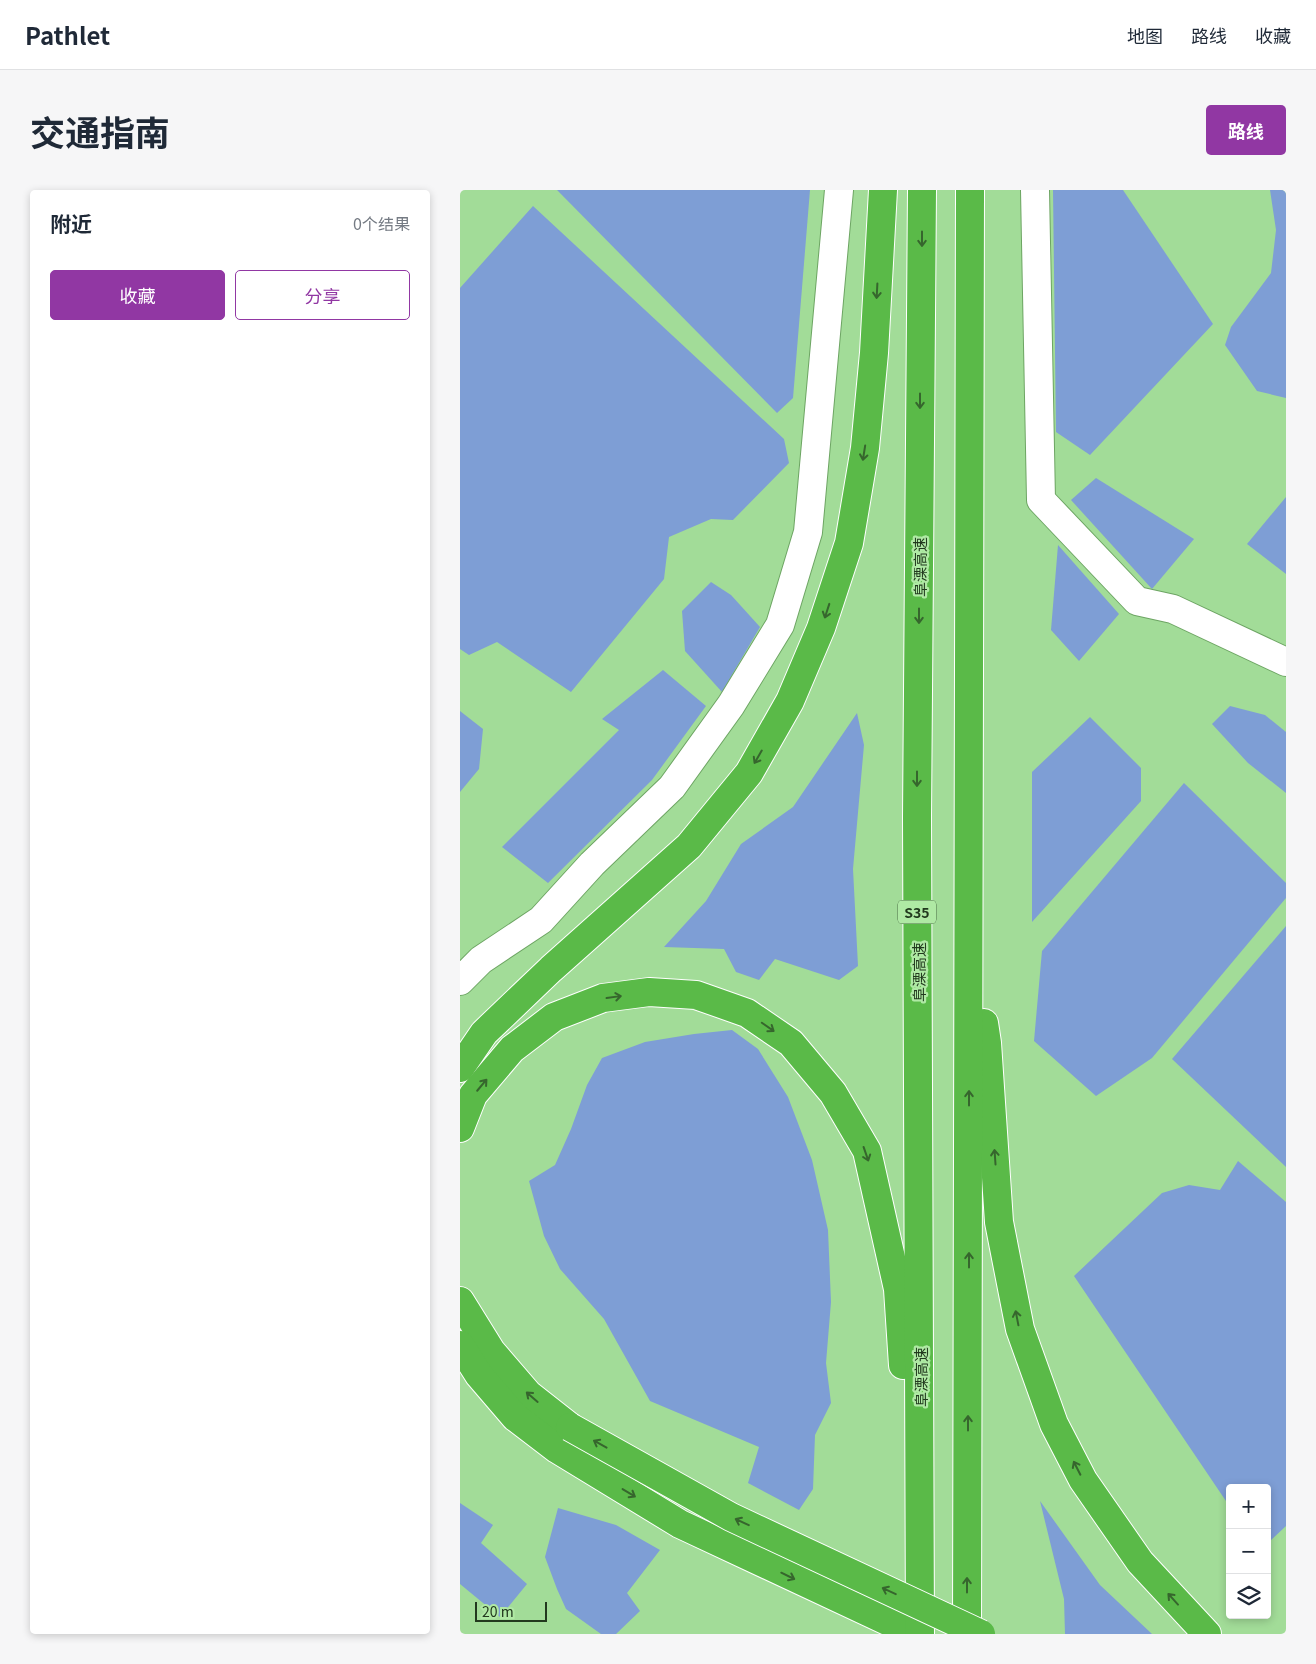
<!DOCTYPE html>
<html lang="zh">
<meta charset="utf-8">
<style>
:root{--surface:#fff;--page:#f6f6f7;--text:#1f2937;--muted:#747a83;--line:#e0e1e3;--accent:#9137a3}
body{margin:0;font-family:Georgia,"Noto Sans SC",serif;background:var(--page);color:var(--text)}
.controls{position:absolute;right:15px;bottom:15px;display:grid;overflow:hidden;border-radius:5px;box-shadow:0 2px 8px #0003}
.controls button{width:45px;height:45px;display:grid;place-items:center;padding:0;border:0;border-bottom:1px solid var(--line);background:var(--surface);color:var(--text);font:25px sans-serif}
.scale{position:absolute;left:15px;bottom:12px;width:72px;box-sizing:border-box;padding-left:5px;border:2px solid #22391e;border-top:0;font-size:14px;line-height:18px;white-space:nowrap;color:#22391e;-webkit-text-stroke:4px #afe9a4;paint-order:stroke}
.list{margin:0;padding:0;list-style:none}
h2{display:flex;justify-content:space-between;align-items:center;height:65px;margin:0;padding:0 20px;font-size:21px}
h2 small{font-size:16px;font-weight:400;color:var(--muted)}
.actions{display:flex;gap:10px;padding:15px 20px}
.actions a{flex:1;padding:11px 0;border:1px solid var(--accent);border-radius:5px;text-align:center;font-size:18px;color:var(--accent)}
.actions .main{background:var(--accent);color:#fff}
.icon{flex:none;width:28px;height:28px;fill:none;stroke:currentColor;stroke-width:2;stroke-linecap:round;stroke-linejoin:round}
.map{position:relative;flex:none;width:826px;height:1444px;overflow:hidden;border-radius:5px}
header{display:flex;align-items:center;gap:30px;box-sizing:border-box;height:70px;padding:0 25px;background:var(--surface);border-bottom:1px solid var(--line)}
header strong{font-size:24px}
nav{display:flex;gap:28px;margin-inline-start:auto;font-size:18px}
.intro{display:flex;align-items:center;justify-content:space-between;box-sizing:border-box;height:120px;padding:0 30px}
h1{margin:0;font-size:35px}
.button{padding:12px 22px;border-radius:5px;background:var(--accent);color:#fff;font-size:18px;font-weight:700}
main{display:flex;gap:30px;padding:0 30px}
aside{flex:1;background:var(--surface);border-radius:5px;box-shadow:0 2px 8px #0003}
.map>svg:first-child{display:block}
.water{fill:#7e9ed5}
.lines{fill:none;stroke-linecap:round;stroke-linejoin:round}
.tertiary-casing{stroke:#6da563;stroke-width:30}
.motorway-casing{stroke:#fff;stroke-width:30}
.tertiary{stroke:#fff;stroke-width:28}
.motorway{stroke:#5aba48;stroke-width:28}
.motorway-bridge-casing{stroke:#fff;stroke-width:30;stroke-linecap:butt}
.motorway-bridge{stroke:#5aba48;stroke-width:28}
.oneway{stroke:#36662d}
.labels{text-anchor:middle;dominant-baseline:central;stroke-width:4.5;stroke-linejoin:round;paint-order:stroke}
.shield{fill:#afe9a4;stroke:#4c6e46;stroke-width:1}
.shield-label{font-size:14px;font-weight:bold;fill:#22391e}
.street-label{font-size:15px;fill:#22391e;stroke:#afe9a4}
</style>
<header>
<strong>Pathlet</strong>
<nav><a>地图</a><a>路线</a><a>收藏</a></nav>
</header>
<div class="intro"><h1>交通指南</h1><a class="button">路线</a></div>
<main>
<aside>
<h2>附近<small>0个结果</small></h2>
<ul class="list">
</ul>
<div class="actions"><a class="main">收藏</a><a>分享</a></div>
</aside>
<div class="map">
<svg width="826" height="1444" viewBox="0 0 826 1444">
<rect width="100%" height="100%" fill="#a2dc98"/>
<g class="water">
<path d="M97,0H350L333,208L317,223Z"/>
<path d="M593,0H663L753,134L630,265L596,242Z"/>
<path d="M810,0H826V208L797,201L765,155L771,137L811,83L816,40Z"/>
<path d="M73,16L324,249L329,273L273,330L251,329L209,347L204,389L111,502L37,452L9,465L0,459V98Z"/>
<path d="M636,288L734,349L692,399L611,310Z"/>
<path d="M826,307V384L787,354Z"/>
<path d="M598,355L659,424L619,471L591,440Z"/>
<path d="M251,392L271,405L300,437L262,502L225,461L222,421Z"/>
<path d="M203,480L246,516L192,590L88,693L42,657L159,540L142,529Z"/>
<path d="M770,516L805,525L826,542V603L788,573L752,534Z"/>
<path d="M0,521L23,539L19,579L0,602Z"/>
<path d="M397,523L404,555L393,679L398,776L379,790L315,769L299,790L276,782L264,759L204,757L246,711L281,654L333,617Z"/>
<path d="M630,527L681,578V611L572,732V582Z"/>
<path d="M724,593L826,693V708L692,868L636,906L574,851L582,761Z"/>
<path d="M826,736V977L712,869Z"/>
<path d="M272,840L298,859L328,907L352,970L368,1040L371,1112L366,1173L371,1213L355,1245L353,1299L339,1320L288,1293L299,1257L190,1211L144,1129L100,1079L84,1046L69,991L95,975L111,939L127,895L142,868L185,852L234,844Z"/>
<path d="M778,971L826,1012V1336L810,1351L807,1350V1298H770V1317L614,1086L702,1003L729,995L760,1000Z"/>
<path d="M580,1311L640,1395L692,1444H605L604,1409Z"/>
<path d="M0,1313L33,1335L21,1353L67,1394L40,1427L0,1394Z"/>
<path d="M98,1318L156,1335L200,1360L167,1403L180,1421L156,1444H141L106,1419L97,1399L85,1367Z"/>
</g>
<g class="lines">
<g class="tertiary-casing">
<g id="tertiary">
<path d="M575,0L581,310L677,411L713,419L826,472"/>
<path d="M0,791L21,770L81,730L132,674L212,597L271,515L320,435L348,342L379,0"/>
</g>
</g>
<g class="motorway-casing">
<g id="motorway">
<path d="M524,833L527,853L539,1032L560,1139L594,1234L623,1290L680,1372L747,1444"/>
<path d="M0,878L24,843L91,779L229,656L289,583L330,511L361,438L389,353L405,258L414,163L423,0"/>
<path d="M0,938L13,905L52,859L94,827L143,808L189,802L236,805L287,823L331,853L373,903L407,961L438,1099L443,1175"/>
<path d="M0,1111L31,1161L68,1204L110,1237"/>
<path d="M0,1155L19,1185L55,1227L97,1259L220,1334L455,1444"/>
<path d="M460,1444L457,627L462,0"/>
<path d="M507,1444L510,0"/>
</g>
</g>
<use href="#tertiary" class="tertiary"/>
<use href="#motorway" class="motorway"/>
<g class="motorway-bridge-casing">
<path id="motorway-bridge" d="M110,1237L271,1327L521,1444"/>
</g>
<use href="#motorway-bridge" class="motorway-bridge"/>
</g>
<defs><path id="oneway-shaft" d="M-6 0H5M1.5-3L5.5 0L1.5 3" fill="none" stroke-width="1.6" stroke-linecap="round" stroke-linejoin="round" transform="scale(1.25)"/></defs>
<g class="oneway">
<use href="#oneway-shaft" transform="translate(462 49) rotate(90)"/>
<use href="#oneway-shaft" transform="translate(417 101) rotate(93)"/>
<use href="#oneway-shaft" transform="translate(460 211) rotate(90)"/>
<use href="#oneway-shaft" transform="translate(404 263) rotate(99)"/>
<use href="#oneway-shaft" transform="translate(367 421) rotate(108)"/>
<use href="#oneway-shaft" transform="translate(459 426) rotate(90)"/>
<use href="#oneway-shaft" transform="translate(298 567) rotate(120)"/>
<use href="#oneway-shaft" transform="translate(457 589) rotate(90)"/>
<use href="#oneway-shaft" transform="translate(154 807) rotate(-8)"/>
<use href="#oneway-shaft" transform="translate(308 837) rotate(35)"/>
<use href="#oneway-shaft" transform="translate(22 895) rotate(-50)"/>
<use href="#oneway-shaft" transform="translate(509 908) rotate(-90)"/>
<use href="#oneway-shaft" transform="translate(406 964) rotate(71)"/>
<use href="#oneway-shaft" transform="translate(535 967) rotate(-94)"/>
<use href="#oneway-shaft" transform="translate(509 1070) rotate(-90)"/>
<use href="#oneway-shaft" transform="translate(557 1128) rotate(-101)"/>
<use href="#oneway-shaft" transform="translate(72 1207) rotate(-139)"/>
<use href="#oneway-shaft" transform="translate(508 1233) rotate(-90)"/>
<use href="#oneway-shaft" transform="translate(140 1254) rotate(-151)"/>
<use href="#oneway-shaft" transform="translate(617 1278) rotate(-117)"/>
<use href="#oneway-shaft" transform="translate(169 1303) rotate(31)"/>
<use href="#oneway-shaft" transform="translate(282 1332) rotate(-155)"/>
<use href="#oneway-shaft" transform="translate(328 1386) rotate(26)"/>
<use href="#oneway-shaft" transform="translate(507 1395) rotate(-90)"/>
<use href="#oneway-shaft" transform="translate(429 1401) rotate(-155)"/>
<use href="#oneway-shaft" transform="translate(713 1409) rotate(-132)"/>
</g>
<g class="labels">
<rect class="shield" x="438" y="710.5" width="38" height="23" rx="4"/>
<g class="shield-label">
<text x="457" y="722">S35</text>
</g>
<g class="street-label">
<text transform="translate(459 377) rotate(-90)">阜溧高速</text>
<text transform="translate(458 782) rotate(-90)">阜溧高速</text>
<text transform="translate(460 1187) rotate(-90)">阜溧高速</text>
</g>
</g>
</svg>
<div class="controls">
<button>+</button>
<button>−</button>
<button><svg class="icon" aria-label="layers" viewBox="0 0 24 24"><path d="M12 4l9 5-9 5-9-5zM3 14l9 5 9-5"/></svg></button>
</div>
<div class="scale">20 m</div>
</div>
</main>
